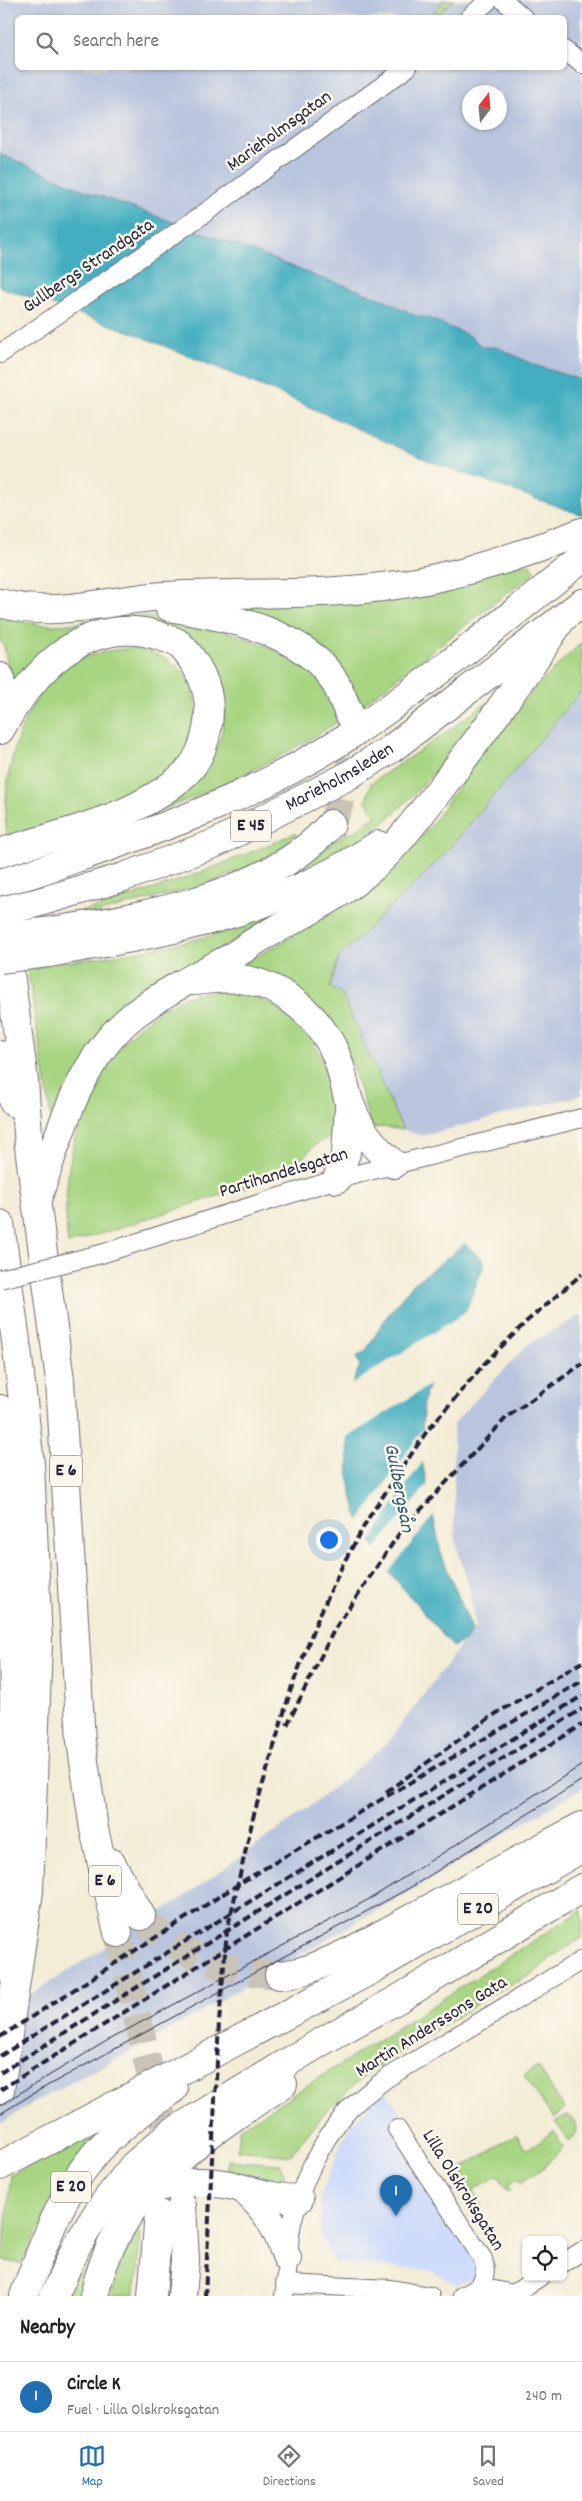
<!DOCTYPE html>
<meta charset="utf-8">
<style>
:root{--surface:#fff;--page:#f6f6f6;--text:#222;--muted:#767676;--line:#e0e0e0;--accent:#1f6fb2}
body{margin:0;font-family:Dekko,sans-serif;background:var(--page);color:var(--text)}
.controls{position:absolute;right:15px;bottom:15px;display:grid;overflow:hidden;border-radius:8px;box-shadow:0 1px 4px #0004}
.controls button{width:45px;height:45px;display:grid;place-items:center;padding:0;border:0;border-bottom:1px solid var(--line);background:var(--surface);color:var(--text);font:25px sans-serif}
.compass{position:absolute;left:462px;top:85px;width:45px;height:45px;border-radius:50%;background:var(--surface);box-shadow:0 1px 4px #0004;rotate:16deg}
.you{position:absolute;left:328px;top:1539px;width:18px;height:18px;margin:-12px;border:4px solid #fff;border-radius:50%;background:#1a73e8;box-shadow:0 0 0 8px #1a73e833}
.badge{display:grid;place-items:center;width:32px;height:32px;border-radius:50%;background:var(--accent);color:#fff;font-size:16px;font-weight:700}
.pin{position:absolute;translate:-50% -41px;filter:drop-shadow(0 1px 2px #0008)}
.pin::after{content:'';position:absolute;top:26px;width:18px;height:15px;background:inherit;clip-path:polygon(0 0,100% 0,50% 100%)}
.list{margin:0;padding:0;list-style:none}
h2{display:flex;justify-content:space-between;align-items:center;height:65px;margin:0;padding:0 20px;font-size:21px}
h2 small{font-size:16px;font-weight:400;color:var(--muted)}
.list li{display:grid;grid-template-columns:32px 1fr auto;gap:15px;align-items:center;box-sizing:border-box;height:70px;padding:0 20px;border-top:1px solid var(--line)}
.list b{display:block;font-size:19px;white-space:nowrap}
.list p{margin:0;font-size:16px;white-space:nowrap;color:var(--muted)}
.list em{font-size:16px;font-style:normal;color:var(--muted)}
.icon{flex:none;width:28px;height:28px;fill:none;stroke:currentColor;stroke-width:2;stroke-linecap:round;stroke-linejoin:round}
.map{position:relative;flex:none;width:582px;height:2296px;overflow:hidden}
.search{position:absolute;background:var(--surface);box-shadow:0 1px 4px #0004;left:15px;right:15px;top:15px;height:55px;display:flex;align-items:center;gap:12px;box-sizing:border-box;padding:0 18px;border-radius:8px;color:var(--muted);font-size:19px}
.sheet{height:135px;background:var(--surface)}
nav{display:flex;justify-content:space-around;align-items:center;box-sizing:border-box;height:70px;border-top:1px solid var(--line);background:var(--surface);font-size:14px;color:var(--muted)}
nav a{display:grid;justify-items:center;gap:2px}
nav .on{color:var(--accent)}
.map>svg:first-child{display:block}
.built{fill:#cedbfa}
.industrial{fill:#b9c5de;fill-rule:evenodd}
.green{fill:#a7d582;stroke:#647c5e}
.water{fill:#42aec0;stroke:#32687e}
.pier{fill:#f3ecd6}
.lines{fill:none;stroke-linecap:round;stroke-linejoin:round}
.highway-tunnel{stroke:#c9c4b7;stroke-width:28;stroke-dasharray:28 14;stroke-linecap:butt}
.street-casing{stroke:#6b6971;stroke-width:20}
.highway-casing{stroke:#6b6971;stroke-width:30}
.street{stroke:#fff;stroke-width:18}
.highway{stroke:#fff;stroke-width:28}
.tram{stroke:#22223b;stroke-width:1}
.rail{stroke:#22223b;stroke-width:4;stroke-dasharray:8 4;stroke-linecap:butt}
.street-bridge-casing{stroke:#6b6971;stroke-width:20;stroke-linecap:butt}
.highway-bridge-casing{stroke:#6b6971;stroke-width:30;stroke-linecap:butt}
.street-bridge{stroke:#fff;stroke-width:18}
.highway-bridge{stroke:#fff;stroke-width:28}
.labels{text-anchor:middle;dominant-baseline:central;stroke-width:5;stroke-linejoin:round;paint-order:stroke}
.shield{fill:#fbf7ec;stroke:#636270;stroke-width:1}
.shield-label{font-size:18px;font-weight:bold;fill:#22223b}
.street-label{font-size:19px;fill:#22223b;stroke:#fbf7ec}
.water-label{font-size:20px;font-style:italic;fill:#2f5a70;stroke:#fbf7ec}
</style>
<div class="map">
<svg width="582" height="2296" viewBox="0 0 582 2296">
<rect width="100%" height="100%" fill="#fbf7ec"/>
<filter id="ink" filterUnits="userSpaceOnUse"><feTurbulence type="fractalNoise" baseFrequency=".02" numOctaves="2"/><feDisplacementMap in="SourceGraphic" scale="10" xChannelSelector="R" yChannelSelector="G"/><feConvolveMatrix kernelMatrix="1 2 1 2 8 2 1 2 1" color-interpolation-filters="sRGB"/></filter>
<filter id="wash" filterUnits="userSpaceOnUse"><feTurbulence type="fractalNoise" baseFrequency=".0096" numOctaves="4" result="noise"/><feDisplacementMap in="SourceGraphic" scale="20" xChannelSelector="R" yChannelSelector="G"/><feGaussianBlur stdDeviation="1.12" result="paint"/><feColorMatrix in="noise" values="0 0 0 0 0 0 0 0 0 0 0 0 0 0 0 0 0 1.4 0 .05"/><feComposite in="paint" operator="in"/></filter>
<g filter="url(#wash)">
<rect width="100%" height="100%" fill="#f3ecd6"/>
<path class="built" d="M384,2087L497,2269L456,2285L429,2270L335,2263L321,2238V2194L347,2130Z"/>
<g class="industrial">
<path d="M0,0H582V379L534,365L497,347H482L470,336L426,317H419L385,300L344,285L323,280L89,192L0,154ZM18,18H564V68H18ZM470,92H500V122H470Z"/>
<path d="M582,690V1095L422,1136L403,1130L342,995L330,987L339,957L443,856Z"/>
<path d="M582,1315V1788L409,1892L134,2050L38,2100L0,2124V2014L184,1897L310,1807L388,1742L475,1626L469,1586L455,1541L453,1424L528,1344Z"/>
</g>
<g class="green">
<path d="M443,0H454L435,17H426L434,12Z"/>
<path d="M530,564L536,571L363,704L322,647L291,630L221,606Z"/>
<path d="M0,616C17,621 34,625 52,625C75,625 97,618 120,616C175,613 276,638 316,677C325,685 333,709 339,721C280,759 219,789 153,813L148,808C163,796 198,774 208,761C229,735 230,691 210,664C203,653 167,634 154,625L31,670L12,685L4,646L0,640Z"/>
<path d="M582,642V690L443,856L339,957L330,987L342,995L403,1130L383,1127L372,1128L351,1062L286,985L243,964L330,915L383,873L430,827L489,742L535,688Z"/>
<path d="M134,648C163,654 188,666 194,697C199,720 198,746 181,765C150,800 53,823 7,836C0,780 19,698 69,665C88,653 112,650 134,648Z"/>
<path d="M497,695C443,763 399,824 320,865C291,880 258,890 228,902L293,871L347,833H352L376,816L366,801L371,783L434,741Z"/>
<path d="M295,833L297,838L263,860L212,883L85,916L83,911C156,891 226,864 295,833Z"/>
<path d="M291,907L151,989L52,1122L27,966C83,960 139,953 193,940C227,932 259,919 291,907Z"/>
<path d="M216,991L251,995L270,1004L294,1020L311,1035L322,1059L333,1100L337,1135C310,1141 308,1156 290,1173L68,1244C57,1152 92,1036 186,997C195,994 206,993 216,991Z"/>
<path d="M582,1910V1938L552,1957L533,1974L495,1992L365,2075L326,2111L290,2156L237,2150L239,2129Z"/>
<path d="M538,2067L565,2109L553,2118L524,2075Z"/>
<path d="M567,2115C578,2120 579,2134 569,2141L555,2122Z"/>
<path d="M107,2120C71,2163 47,2214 21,2264L2,2260L11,2175Z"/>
<path d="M554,2131L563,2147L544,2167L521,2183L518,2179L508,2185L511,2190L508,2191L498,2176L473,2190L482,2207L477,2210L453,2174L516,2134L525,2148L528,2149Z"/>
<path d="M227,2160L279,2164L284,2173L285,2185L280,2187L227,2170Z"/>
<path d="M107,2219L98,2244L83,2296H63Z"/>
<path d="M140,2230L138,2275L133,2296H111L121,2260Z"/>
</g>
<g class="water">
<path d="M0,154L89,192L242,247L323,279L344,285L385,300L418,317H426L470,336L482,347H497L534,365L582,380V515L429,461L276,392L128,331L0,287Z"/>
<path d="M465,1244L485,1262L467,1308L446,1334L423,1403L422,1461L441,1554L472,1629L466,1640L453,1647L385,1567L356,1512L349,1480L348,1438L349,1393L360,1365L356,1357L365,1352L387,1316L412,1285Z"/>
</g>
<g class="pier">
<path d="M469,1310L448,1335L431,1384L345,1439L346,1392L349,1386Z"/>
<path d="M425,1426L424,1460L408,1482L370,1543L359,1522Z"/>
<path d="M429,1483L435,1513L388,1573L374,1550Z"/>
</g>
</g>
<g filter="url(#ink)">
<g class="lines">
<g class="highway-tunnel">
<path d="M331,824C348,786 358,757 350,715"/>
<path d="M141,1916C181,1958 223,1971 279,1975"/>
<path d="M118,1933L152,2082L174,2157"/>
</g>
<g class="street-casing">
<g id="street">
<path d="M503,0L524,18"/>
<path d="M469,18L489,0"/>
<path d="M564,50L582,64"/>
<path d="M0,354L202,215L407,68"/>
<path d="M101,1254L337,1179L582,1118"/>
<path d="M397,2129L483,2259C489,2279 480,2289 462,2296"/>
<path d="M563,2263L582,2251"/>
<path d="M285,2284L391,2289L430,2296"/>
<path d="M480,2287L513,2294L540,2277"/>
<path d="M284,2296C289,2272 287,2247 292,2223C300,2186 320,2142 346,2113C358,2099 373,2089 387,2078L582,1960"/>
</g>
</g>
<g class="highway-casing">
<g id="highway">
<path d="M0,603C53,619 111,599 165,596C237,592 310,596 382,587C451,579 517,557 582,532"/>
<path d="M169,607C224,617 305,630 336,684C341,693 345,705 350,715"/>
<path d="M0,677L2,697L0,727"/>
<path d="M0,730C16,702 36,673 62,654C90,632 129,624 162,637C167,639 174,640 179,644C189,653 195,663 201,675C209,692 211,710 207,729C204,746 198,761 186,773C135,820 63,832 0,853"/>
<path d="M0,883C23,877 43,870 65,862C164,828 254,796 344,739C427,685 504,620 582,559"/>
<path id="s1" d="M36,903L124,877L216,843L344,778L391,749L582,603"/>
<path d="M44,932C134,919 269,897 331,824"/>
<path d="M5,935L24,1081L29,1147L60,1380L81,1741L94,1829L118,1933"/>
<path d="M48,953C170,932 272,915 378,845"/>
<path d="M192,981C207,980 226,977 241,979C283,985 321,1018 336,1055C343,1071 344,1088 350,1104C359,1129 373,1147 394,1164"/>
<path d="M0,1055L14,1103"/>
<path d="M337,1179L346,1153L349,1107"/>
<path d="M38,1197C59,1134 80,1057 135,1014C164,992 196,976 228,959C240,952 250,944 262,937C301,915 341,897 374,866C398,845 417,818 437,793C481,737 522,679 561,620"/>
<path d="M0,1224L17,1349L30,1464L38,1642L29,1891L0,2090"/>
<path d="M0,1409L12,1608L14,1702L3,1968"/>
<path d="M111,1863L141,1916"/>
<path d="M279,1975C306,1973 327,1962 351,1951L582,1826"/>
<path d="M0,2166L373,1969L582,1848"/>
<path d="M147,2189C173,2184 197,2179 224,2184C250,2189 272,2199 299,2199"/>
<path d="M244,2190C268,2211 276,2228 287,2258"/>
<path d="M182,2206L185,2260L182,2296"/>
<path d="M24,2296C42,2248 59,2199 91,2159C113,2131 144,2110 173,2089"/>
<path d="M54,2296L76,2247L101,2207L134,2165L171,2133L321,2042L400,1998L582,1888"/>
<path d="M94,2296C118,2188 198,2141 283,2084"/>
<path d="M152,2296L159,2214"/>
</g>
</g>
<use href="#street" class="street"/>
<use href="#highway" class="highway"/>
<g class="tram">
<path d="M0,2105L110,2039L373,1897L582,1765"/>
<path d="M0,2114L36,2092L413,1886L582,1780"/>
</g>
<g class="rail">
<path d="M287,1725L334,1630L401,1531L507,1417L582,1364"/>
<path d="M386,1792L492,1716L582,1662"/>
<path d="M0,2037L245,1880L582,1681"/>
<path d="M0,2056L582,1696"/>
<path d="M0,2073L582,1709"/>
<path d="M0,2090L582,1725"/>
<path d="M205,2296L219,2022L227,1931L254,1814L291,1689L316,1623L343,1564L369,1517L427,1431L485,1363L527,1321L582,1274"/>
</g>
<g class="street-bridge-casing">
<path id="street-bridge" d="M0,1279L101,1254"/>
</g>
<g class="highway-bridge-casing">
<g id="highway-bridge">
<path d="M0,911L36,903"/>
<path d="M0,937L44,932"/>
<path d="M0,959L48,953"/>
</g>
</g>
<use href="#street-bridge" class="street-bridge"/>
<use href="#highway-bridge" class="highway-bridge"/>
</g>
</g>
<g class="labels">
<g class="shield">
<rect x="231" y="810.5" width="40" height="31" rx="4"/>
<rect x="50" y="1455.5" width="32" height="31" rx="4"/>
<rect x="89" y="1865.5" width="32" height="31" rx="4"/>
<rect x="458" y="1893.5" width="40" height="31" rx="4"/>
<rect x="51" y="2171.5" width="40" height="31" rx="4"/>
</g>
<g class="shield-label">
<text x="251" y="826">E 45</text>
<text x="66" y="1471">E 6</text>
<text x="105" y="1881">E 6</text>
<text x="478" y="1909">E 20</text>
<text x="71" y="2187">E 20</text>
</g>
<g class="street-label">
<text transform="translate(280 132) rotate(-36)">Marieholmsgatan</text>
<text transform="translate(89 267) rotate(-34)">Gullbergs Strandgata</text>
<text stroke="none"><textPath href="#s1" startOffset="330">Marieholmsleden</textPath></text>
<text transform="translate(284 1174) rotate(-17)">Partihandelsgatan</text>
<text transform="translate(432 2028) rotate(-32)">Martin Anderssons Gata</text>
<text transform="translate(462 2191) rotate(58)">Lilla Olskroksgatan</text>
</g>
<g class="water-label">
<text transform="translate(398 1488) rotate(79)">Gullbergsån</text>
</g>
</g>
</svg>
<div class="controls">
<button><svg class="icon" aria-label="locate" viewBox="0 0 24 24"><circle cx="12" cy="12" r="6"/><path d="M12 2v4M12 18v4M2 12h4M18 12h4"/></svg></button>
</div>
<svg class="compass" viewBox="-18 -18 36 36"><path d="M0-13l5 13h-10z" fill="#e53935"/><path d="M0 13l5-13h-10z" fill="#767676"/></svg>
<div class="you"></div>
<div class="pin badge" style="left:396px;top:2216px">1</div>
<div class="search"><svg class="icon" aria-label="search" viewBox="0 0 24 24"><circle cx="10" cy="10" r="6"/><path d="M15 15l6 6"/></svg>Search here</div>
</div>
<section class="sheet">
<h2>Nearby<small></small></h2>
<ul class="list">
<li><span class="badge">1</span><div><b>Circle K</b><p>Fuel · Lilla Olskroksgatan</p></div><em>240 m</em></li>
</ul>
</section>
<nav>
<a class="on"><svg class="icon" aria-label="map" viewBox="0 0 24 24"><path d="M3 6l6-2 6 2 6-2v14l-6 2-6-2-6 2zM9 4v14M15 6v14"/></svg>Map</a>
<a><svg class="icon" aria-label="directions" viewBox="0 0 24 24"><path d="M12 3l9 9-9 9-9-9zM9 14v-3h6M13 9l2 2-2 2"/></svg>Directions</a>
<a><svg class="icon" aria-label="saved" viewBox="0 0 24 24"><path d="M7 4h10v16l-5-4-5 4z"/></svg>Saved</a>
</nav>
